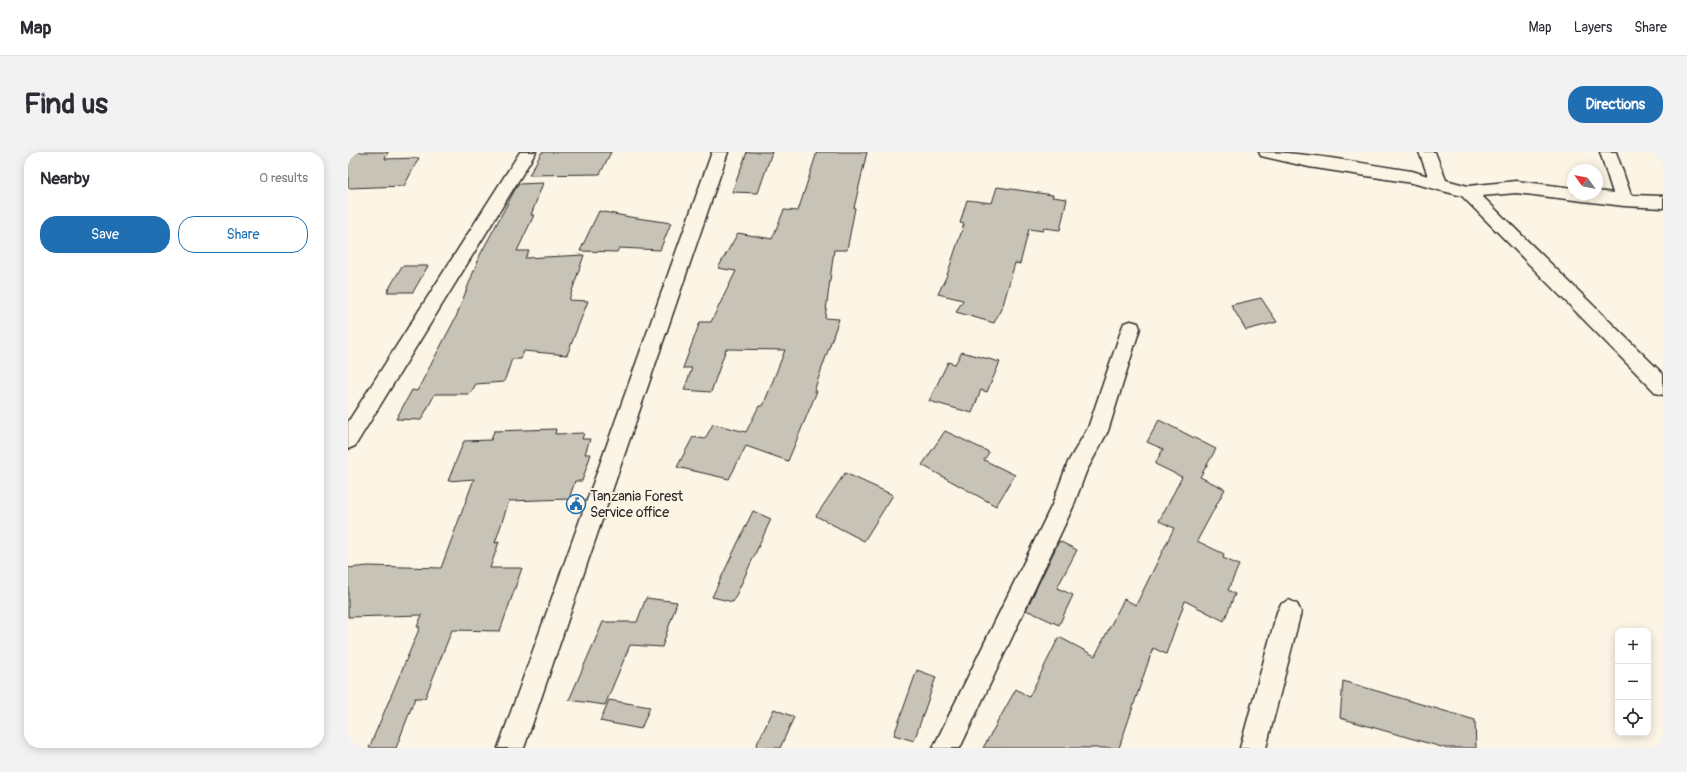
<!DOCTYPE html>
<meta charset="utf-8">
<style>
:root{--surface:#fff;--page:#f2f2f3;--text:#2b2b33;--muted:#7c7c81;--line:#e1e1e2;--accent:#1f6fb2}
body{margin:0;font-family:Pangolin,sans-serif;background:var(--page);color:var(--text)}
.controls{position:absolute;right:12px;bottom:12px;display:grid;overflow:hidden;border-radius:8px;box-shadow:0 2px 10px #0003}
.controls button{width:36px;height:36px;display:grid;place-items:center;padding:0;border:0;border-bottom:1px solid var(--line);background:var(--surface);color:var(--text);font:20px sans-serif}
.compass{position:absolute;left:1219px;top:12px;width:36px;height:36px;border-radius:50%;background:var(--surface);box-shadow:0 2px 10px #0003;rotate:303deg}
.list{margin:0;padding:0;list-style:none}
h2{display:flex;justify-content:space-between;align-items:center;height:52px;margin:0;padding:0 16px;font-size:17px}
h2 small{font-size:13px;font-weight:400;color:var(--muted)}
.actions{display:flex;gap:8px;padding:12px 16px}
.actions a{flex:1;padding:9px 0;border:1px solid var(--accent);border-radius:16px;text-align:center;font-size:14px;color:var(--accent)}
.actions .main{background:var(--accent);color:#fff}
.icon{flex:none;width:22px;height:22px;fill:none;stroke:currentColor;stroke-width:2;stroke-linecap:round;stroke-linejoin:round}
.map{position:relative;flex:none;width:1315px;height:596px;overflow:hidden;border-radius:16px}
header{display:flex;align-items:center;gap:24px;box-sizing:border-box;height:56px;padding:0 20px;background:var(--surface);border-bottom:1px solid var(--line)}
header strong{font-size:19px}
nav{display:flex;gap:22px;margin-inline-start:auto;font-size:14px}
.intro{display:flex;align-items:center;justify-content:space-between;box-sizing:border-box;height:96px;padding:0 24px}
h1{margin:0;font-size:28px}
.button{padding:10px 18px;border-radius:16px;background:var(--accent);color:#fff;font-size:14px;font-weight:700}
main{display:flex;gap:24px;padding:0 24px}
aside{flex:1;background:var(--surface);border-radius:16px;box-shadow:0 2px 10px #0003}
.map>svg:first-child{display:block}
.building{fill:#c8c3b7;stroke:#2b2b2b}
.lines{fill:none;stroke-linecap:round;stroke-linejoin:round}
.minor-casing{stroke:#2b2b2b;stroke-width:3}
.minor{fill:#fcf5e5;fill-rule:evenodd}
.labels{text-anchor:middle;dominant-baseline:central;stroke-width:3.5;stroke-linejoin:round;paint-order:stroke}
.poi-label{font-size:14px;fill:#2b2b2b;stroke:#fcf5e5;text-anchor:start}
</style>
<header>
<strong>Map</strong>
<nav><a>Map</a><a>Layers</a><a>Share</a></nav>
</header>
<div class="intro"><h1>Find us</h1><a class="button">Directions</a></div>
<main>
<aside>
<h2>Nearby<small>0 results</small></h2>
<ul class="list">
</ul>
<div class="actions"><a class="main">Save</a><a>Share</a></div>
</aside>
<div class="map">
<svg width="1315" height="596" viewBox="0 0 1315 596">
<rect width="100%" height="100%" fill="#fcf5e5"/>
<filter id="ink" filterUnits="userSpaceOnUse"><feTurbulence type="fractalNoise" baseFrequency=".025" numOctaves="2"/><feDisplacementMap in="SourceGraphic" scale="8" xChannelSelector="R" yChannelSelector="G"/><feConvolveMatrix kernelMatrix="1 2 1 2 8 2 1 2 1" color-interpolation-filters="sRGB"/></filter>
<g filter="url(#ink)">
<g class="building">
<path d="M0,0H40L37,7L71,6L56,34L0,36Z"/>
<path d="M194,0H263L252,22L181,23Z"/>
<path d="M399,0H424L410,41L384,40Z"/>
<path d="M469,0H519L506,56H507L499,98H486L477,166L491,167L466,239H469L440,309L398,294L381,327L329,315L345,285L357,287L365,272L398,280L411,254H415L437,198L378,197L363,240L336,238L344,216H335L352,170H363L388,119L370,116L390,81L424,87L436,58L450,59Z"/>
<path d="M195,31L183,63H186L169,99H181L177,106L236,103L221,148L240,149L219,203L176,199L173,207H164L156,230L128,232L122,242H87L73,268L48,267L64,238L69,239L108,165L132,103L170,32Z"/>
<path d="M649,35L705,43L704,45L719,47L712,78L696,76L695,79L681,77L672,112L667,111L655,153L646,171L608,160L615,148L590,142L599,123L616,72L612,71L619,48L644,51Z"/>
<path d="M251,59L282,65L323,71L312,98L271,96L269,100L232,99Z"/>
<path d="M54,114H80L65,140H39Z"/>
<path d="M913,146L929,170L898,178L883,153Z"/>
<path d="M614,200L652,210L639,240L633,238L624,261L581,249L600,210L607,212Z"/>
<path d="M811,268L868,297L852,325L877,337L849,389L876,402L875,406L891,413L880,438L887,442L876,469L837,449L818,502L805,496L771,596H635L668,537L681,545L711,485L747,504L776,447L788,453L826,376L811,369L834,325L807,312L815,297L799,290Z"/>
<path d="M208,277L207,282L236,281L234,287H242L237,302H243L234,329H227L221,347L161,349L147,391L151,390L142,416H174L152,479L104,478L77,546H67L48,596H21L72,475H69L74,463L0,465V416L20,414L93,416L126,327L100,329L116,289L143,288L146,279Z"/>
<path d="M597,279L641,300L636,308L667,323L648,354L574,313Z"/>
<path d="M497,321L545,343L516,389L468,364Z"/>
<path d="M405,359L423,367L385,450L364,445Z"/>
<path d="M711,389L729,398L709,436L725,443L711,473L678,458Z"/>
<path d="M298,446L329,450L314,495L282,493L257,553L221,548L255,470H289Z"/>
<path d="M569,518L588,525L566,589L546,583Z"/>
<path d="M995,529L1127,568L1128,596H1097L992,566Z"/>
<path d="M261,548L302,555L293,577L252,569Z"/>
<path d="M426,557L446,565L432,596H407Z"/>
</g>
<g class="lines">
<g class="minor-casing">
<g id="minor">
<path d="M172,0H188L7,294L0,297V270Z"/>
<path d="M364,0H380L176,596H150Z"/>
<path d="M911,0C960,0 1015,12 1064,19L1080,24L1071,0H1087L1098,28L1120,34L1168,29L1225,36V42H1249V39L1265,41L1252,0H1268L1283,43L1315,44V56L1276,54L1168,41L1134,44L1315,222V243L1308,241L1114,44L1064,31L961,15L913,4Z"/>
<path d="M783,169L790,171L792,176L760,279L738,320L725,355L612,596H585L704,353L720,310L740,276L774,176L776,171Z"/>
<path d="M941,448L949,452L953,460L918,596H892L929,460L933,452Z"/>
</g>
</g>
<use href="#minor" class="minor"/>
</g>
</g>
<defs>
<g id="civic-ring" transform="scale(1)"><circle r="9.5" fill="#fcf5e5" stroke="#1f6fb2" stroke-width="1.5"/><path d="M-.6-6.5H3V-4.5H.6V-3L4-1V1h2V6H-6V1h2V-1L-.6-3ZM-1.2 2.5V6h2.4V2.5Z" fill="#1f6fb2"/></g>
</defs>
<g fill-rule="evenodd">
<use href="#civic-ring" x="228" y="352"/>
</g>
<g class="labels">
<g class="poi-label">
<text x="242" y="344">Tanzania Forest<tspan x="242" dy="16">Service office</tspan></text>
</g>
</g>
</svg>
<div class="controls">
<button>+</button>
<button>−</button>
<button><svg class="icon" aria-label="locate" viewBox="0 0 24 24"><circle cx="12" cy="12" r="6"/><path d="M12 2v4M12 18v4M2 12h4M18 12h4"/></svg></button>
</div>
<svg class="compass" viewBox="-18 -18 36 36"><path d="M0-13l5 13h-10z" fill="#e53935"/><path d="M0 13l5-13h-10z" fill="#7c7c81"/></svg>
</div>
</main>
